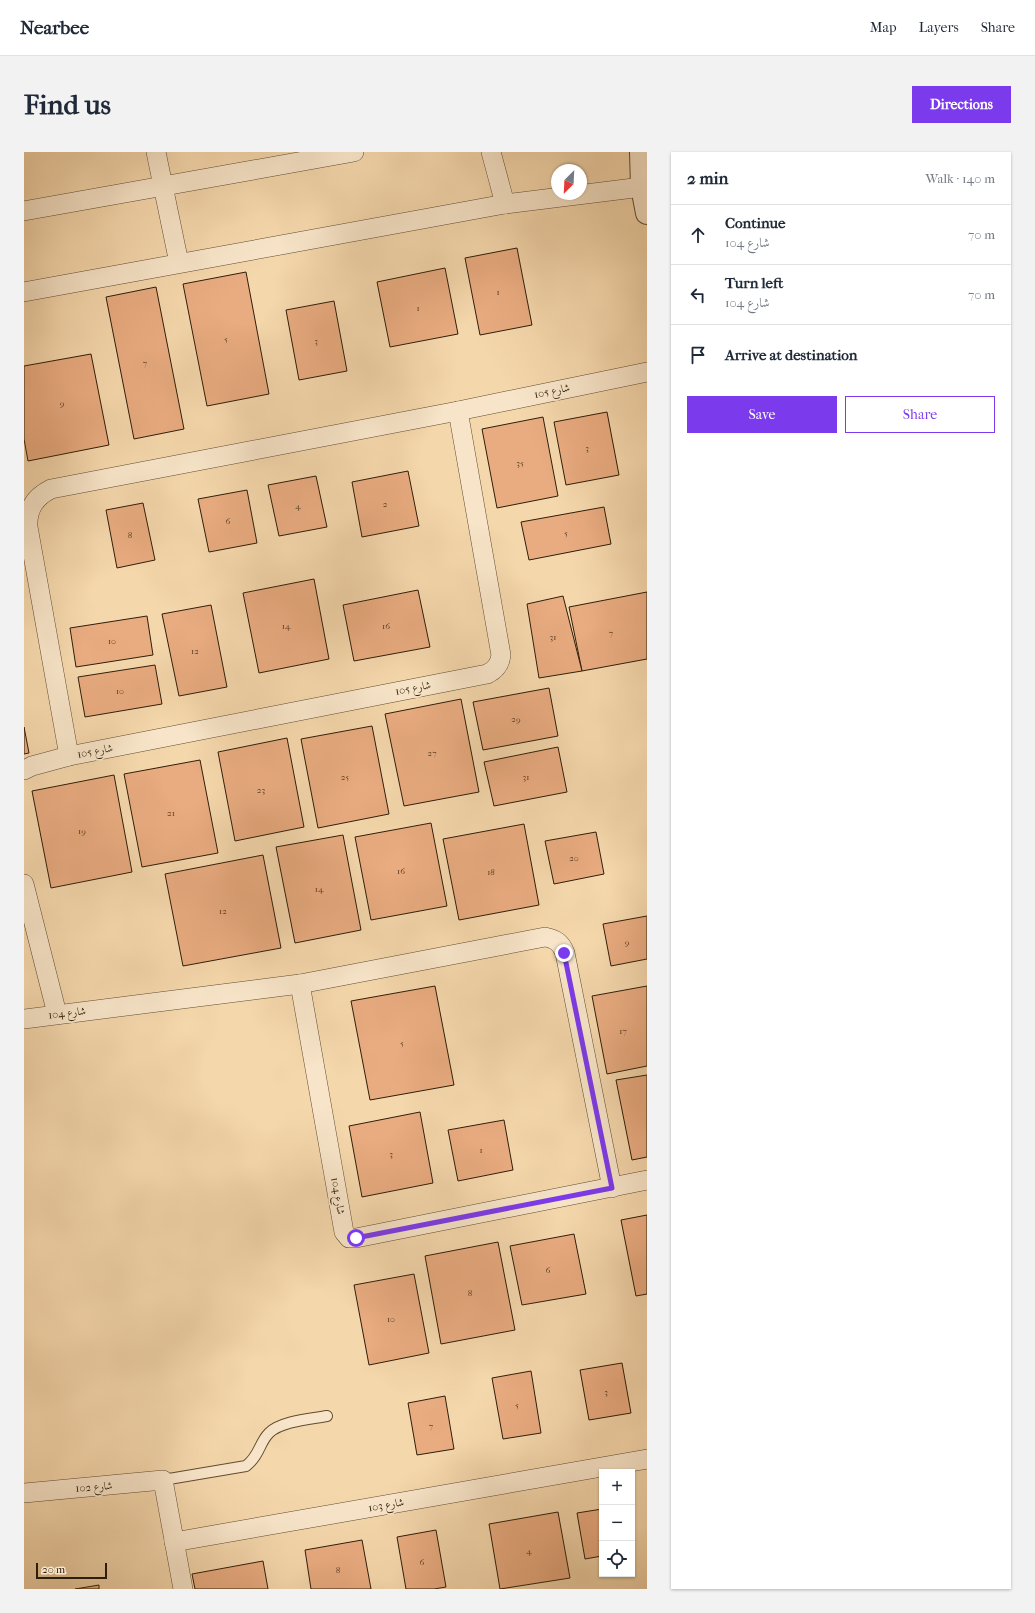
<!DOCTYPE html>
<meta charset="utf-8">
<style>
:root{--surface:#fff;--page:#f2f2f3;--text:#1f2937;--muted:#747a83;--line:#e0e1e3;--accent:#7c3aed}
body{margin:0;font-family:"IM FELL French Canon",Amiri,serif;background:var(--page);color:var(--text)}
.controls{position:absolute;right:12px;bottom:12px;display:grid;overflow:hidden;border-radius:0px;box-shadow:0 1px 3px #0004}
.controls button{width:36px;height:36px;display:grid;place-items:center;padding:0;border:0;border-bottom:1px solid var(--line);background:var(--surface);color:var(--text);font:20px sans-serif}
.compass{position:absolute;left:527px;top:12px;width:36px;height:36px;border-radius:50%;background:var(--surface);box-shadow:0 1px 3px #0004;rotate:204deg}
.scale{position:absolute;left:12px;bottom:10px;width:71px;box-sizing:border-box;padding-left:4px;border:2px solid #2e1e09;border-top:0;font-size:11px;line-height:14px;white-space:nowrap;color:#2e1e09;-webkit-text-stroke:3px #f8e5c9;paint-order:stroke}
.stop{position:absolute;width:12px;height:12px;margin:-9px;border:3px solid #7c3aed;border-radius:50%;background:#fff}
.stop.end{background:#7c3aed;border-color:#fff;box-shadow:0 1px 4px #0008}
.list{margin:0;padding:0;list-style:none}
h2{display:flex;justify-content:space-between;align-items:center;height:52px;margin:0;padding:0 16px;font-size:17px}
h2 small{font-size:13px;font-weight:400;color:var(--muted)}
.list li{display:grid;grid-template-columns:26px 1fr auto;gap:12px;align-items:center;box-sizing:border-box;height:60px;padding:0 16px;border-top:1px solid var(--line)}
.list b{display:block;font-size:15px;white-space:nowrap}
.list p{margin:0;font-size:13px;white-space:nowrap;color:var(--muted)}
.list em{font-size:13px;font-style:normal;color:var(--muted)}
.actions{display:flex;gap:8px;padding:12px 16px}
.actions a{flex:1;padding:9px 0;border:1px solid var(--accent);border-radius:0px;text-align:center;font-size:14px;color:var(--accent)}
.actions .main{background:var(--accent);color:#fff}
.icon{flex:none;width:22px;height:22px;fill:none;stroke:currentColor;stroke-width:2;stroke-linecap:round;stroke-linejoin:round}
.map{position:relative;flex:none;width:623px;height:1437px;overflow:hidden;border-radius:0px}
header{display:flex;align-items:center;gap:24px;box-sizing:border-box;height:56px;padding:0 20px;background:var(--surface);border-bottom:1px solid var(--line)}
header strong{font-size:19px}
nav{display:flex;gap:22px;margin-inline-start:auto;font-size:14px}
.intro{display:flex;align-items:center;justify-content:space-between;box-sizing:border-box;height:96px;padding:0 24px}
h1{margin:0;font-size:28px}
.button{padding:10px 18px;border-radius:0px;background:var(--accent);color:#fff;font-size:14px;font-weight:700}
main{display:flex;gap:24px;padding:0 24px}
aside{flex:1;background:var(--surface);border-radius:0px;box-shadow:0 1px 3px #0004}
.map>svg:first-child{display:block}
.building{fill:#e9ab80;stroke:#2e1e09}
.lines{fill:none;stroke-linecap:round;stroke-linejoin:round}
.service-casing{stroke:#604c32;stroke-width:12}
.minor-casing{stroke:#604c32;stroke-width:20}
.tertiary-casing{stroke:#604c32;stroke-width:24}
.service{stroke:#f8e5c9;stroke-width:10}
.minor{stroke:#f8e5c9;stroke-width:19}
.tertiary{stroke:#f8e5c9;stroke-width:22}
.route{stroke:#7c3aed;stroke-width:5}
.labels{text-anchor:middle;dominant-baseline:central;stroke-width:3.5;stroke-linejoin:round;paint-order:stroke}
.number-label{font-size:9px;fill:#5d4127}
.street-label{font-size:11px;fill:#2e1e09;stroke:#f8e5c9}
</style>
<header>
<strong>Nearbee</strong>
<nav><a>Map</a><a>Layers</a><a>Share</a></nav>
</header>
<div class="intro"><h1>Find us</h1><a class="button">Directions</a></div>
<main>
<div class="map">
<svg width="623" height="1437" viewBox="0 0 623 1437">
<rect width="100%" height="100%" fill="#f5d7ac"/>
<filter id="stains"><feTurbulence type="fractalNoise" baseFrequency=".005" numOctaves="4"/><feColorMatrix values="0 0 0 0 .2 0 0 0 0 .09 0 0 0 0 .02 0 0 0 .5 -.17"/></filter>
<radialGradient id="worn" r=".72"><stop offset=".6" stop-color="#630" stop-opacity="0"/><stop offset="1" stop-color="#630" stop-opacity=".3"/></radialGradient>
<g class="building">
<path d="M493,96L508,173L456,183L441,106Z"/>
<path d="M421,116L434,182L366,195L353,130Z"/>
<path d="M222,120L245,242L183,254L159,132Z"/>
<path d="M132,135L160,277L110,287L82,145Z"/>
<path d="M310,149L323,219L275,228L262,158Z"/>
<path d="M67,202L85,293L4,309L0,287V214Z"/>
<path d="M583,260L595,323L542,333L530,270Z"/>
<path d="M519,265L534,344L473,356L458,277Z"/>
<path d="M384,319L395,374L338,385L328,330Z"/>
<path d="M292,324L303,375L255,384L244,333Z"/>
<path d="M223,338L233,391L185,400L174,347Z"/>
<path d="M119,351L131,408L93,416L82,358Z"/>
<path d="M580,355L587,392L505,408L497,370Z"/>
<path d="M290,427L305,507L235,521L219,441Z"/>
<path d="M394,438L406,495L330,509L319,453Z"/>
<path d="M623,440V507L558,519L545,455Z"/>
<path d="M539,444L558,519L515,526L503,452Z"/>
<path d="M187,453L203,535L155,544L138,462Z"/>
<path d="M123,464L129,503L52,515L46,476Z"/>
<path d="M131,513L138,552L61,565L54,525Z"/>
<path d="M525,536L534,584L459,598L449,550Z"/>
<path d="M437,547L455,640L380,654L361,562Z"/>
<path d="M348,574L365,662L294,676L277,587Z"/>
<path d="M0,575L5,601L0,602Z"/>
<path d="M263,586L280,675L211,689L194,600Z"/>
<path d="M534,595L543,640L470,654L460,610Z"/>
<path d="M176,608L194,701L118,715L100,622Z"/>
<path d="M90,623L108,720L27,736L8,639Z"/>
<path d="M407,671L423,754L347,768L331,685Z"/>
<path d="M500,672L515,753L435,768L419,687Z"/>
<path d="M572,680L580,722L530,732L521,689Z"/>
<path d="M319,683L337,778L271,791L252,695Z"/>
<path d="M239,703L257,796L159,814L141,722Z"/>
<path d="M623,764V807L587,814L579,772Z"/>
<path d="M411,834L430,933L346,948L327,849Z"/>
<path d="M623,834V914L583,922L568,844Z"/>
<path d="M623,923V1005L608,1008L592,928Z"/>
<path d="M396,960L409,1031L338,1045L325,974Z"/>
<path d="M480,968L489,1018L434,1029L424,978Z"/>
<path d="M623,1063V1142L612,1144L597,1068Z"/>
<path d="M550,1082L562,1142L498,1153L486,1094Z"/>
<path d="M474,1090L491,1178L417,1192L401,1104Z"/>
<path d="M390,1122L405,1201L345,1213L330,1133Z"/>
<path d="M598,1211L607,1261L565,1268L556,1218Z"/>
<path d="M507,1219L517,1281L479,1287L468,1226Z"/>
<path d="M421,1244L430,1297L393,1303L384,1251Z"/>
<path d="M578,1357V1404L561,1407L553,1361Z"/>
<path d="M534,1360L546,1426L476,1437L465,1372Z"/>
<path d="M412,1378L422,1435L410,1437H382L373,1385Z"/>
<path d="M338,1388L347,1437H287L281,1398Z"/>
<path d="M239,1409L244,1437H171L168,1422Z"/>
<path d="M75,1433V1437H51Z"/>
</g>
<g class="lines">
<g class="service-casing">
<path id="service" d="M139,1328L222,1314C236,1303 235,1291 245,1281C257,1269 287,1267 303,1264"/>
</g>
<g class="minor-casing">
<g id="minor">
<path d="M132,0L155,111"/>
<path d="M467,0L481,52"/>
<path d="M0,59L330,0"/>
<path d="M0,140L481,52L618,35"/>
<path d="M45,604L4,375C3,357 11,345 27,337L434,259L623,220"/>
<path d="M0,618L8,614L45,604L463,522C472,518 476,512 477,503L434,259"/>
<path d="M0,732L33,862"/>
<path d="M276,832L320,1080L325,1086H332L623,1028"/>
<path d="M0,867L276,832L521,785C532,787 537,791 541,801L588,1036"/>
<path d="M0,1341L139,1328L159,1437"/>
<path d="M150,1390L623,1307"/>
</g>
</g>
<g class="tertiary-casing">
<path id="tertiary" d="M617,0L618,35L623,61"/>
</g>
<use href="#service" class="service"/>
<use href="#minor" class="minor"/>
<use href="#tertiary" class="tertiary"/>
</g>
<g class="lines">
<path class="route" d="M332,1086L588,1036L540,801"/>
</g>
<g class="labels">
<g class="number-label">
<text x="474" y="140">1</text>
<text x="394" y="156">1</text>
<text x="202" y="187">5</text>
<text x="292" y="189">3</text>
<text x="121" y="211">7</text>
<text x="38" y="251">9</text>
<text x="563" y="296">3</text>
<text x="496" y="311">35</text>
<text x="361" y="352">2</text>
<text x="274" y="354">4</text>
<text x="204" y="369">6</text>
<text x="542" y="381">5</text>
<text x="106" y="383">8</text>
<text x="262" y="474">14</text>
<text x="362" y="474">16</text>
<text x="587" y="481">7</text>
<text x="529" y="485">31</text>
<text x="88" y="489">10</text>
<text x="171" y="499">12</text>
<text x="96" y="539">10</text>
<text x="492" y="567">29</text>
<text x="408" y="601">27</text>
<text x="321" y="625">25</text>
<text x="502" y="625">31</text>
<text x="237" y="638">23</text>
<text x="147" y="661">21</text>
<text x="58" y="679">19</text>
<text x="550" y="706">20</text>
<text x="377" y="719">16</text>
<text x="467" y="720">18</text>
<text x="295" y="737">14</text>
<text x="199" y="759">12</text>
<text x="603" y="790">9</text>
<text x="599" y="879">17</text>
<text x="378" y="891">5</text>
<text x="457" y="998">1</text>
<text x="367" y="1002">3</text>
<text x="524" y="1118">6</text>
<text x="446" y="1141">8</text>
<text x="367" y="1167">10</text>
<text x="582" y="1240">3</text>
<text x="493" y="1253">5</text>
<text x="407" y="1274">7</text>
<text x="505" y="1399">4</text>
<text x="398" y="1410">6</text>
<text x="314" y="1418">8</text>
</g>
<g class="street-label">
<text transform="translate(528 239) rotate(-12)">شارع 105</text>
<text transform="translate(389 536) rotate(-11)">شارع 105</text>
<text transform="translate(71 599) rotate(-11)">شارع 105</text>
<text transform="translate(43 861) rotate(-7)">شارع 104</text>
<text transform="translate(314 1044) rotate(80)">شارع 104</text>
<text transform="translate(70 1335) rotate(-5)">شارع 102</text>
<text transform="translate(362 1353) rotate(-10)">شارع 103</text>
</g>
</g>
<rect width="100%" height="100%" filter="url(#stains)"/>
<rect width="100%" height="100%" fill="url(#worn)"/>
</svg>
<div class="controls">
<button>+</button>
<button>−</button>
<button><svg class="icon" aria-label="locate" viewBox="0 0 24 24"><circle cx="12" cy="12" r="6"/><path d="M12 2v4M12 18v4M2 12h4M18 12h4"/></svg></button>
</div>
<svg class="compass" viewBox="-18 -18 36 36"><path d="M0-13l5 13h-10z" fill="#e53935"/><path d="M0 13l5-13h-10z" fill="#747a83"/></svg>
<div class="scale">20 m</div>
<div class="stop" style="left:332px;top:1086px"></div>
<div class="stop end" style="left:540px;top:801px"></div>
</div>
<aside>
<h2>2 min<small>Walk · 140 m</small></h2>
<ul class="list">
<li><svg class="icon" aria-label="ahead" viewBox="0 0 24 24"><path d="M12 20V5M6 11l6-6 6 6"/></svg><div><b>Continue</b><p>شارع 104</p></div><em>70 m</em></li>
<li><svg class="icon" aria-label="left" viewBox="0 0 24 24"><path d="M17 20v-9H6M10 6l-5 5 5 5"/></svg><div><b>Turn left</b><p>شارع 104</p></div><em>70 m</em></li>
<li><svg class="icon" aria-label="arrive" viewBox="0 0 24 24"><path d="M6 21V4h12l-3 4 3 4H6"/></svg><div><b>Arrive at destination</b></div></li>
</ul>
<div class="actions"><a class="main">Save</a><a>Share</a></div>
</aside>
</main>
